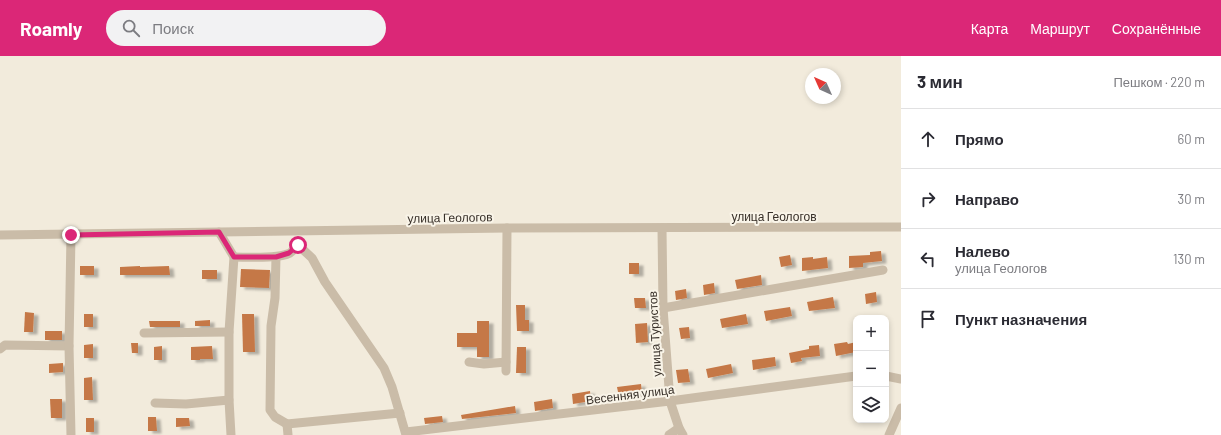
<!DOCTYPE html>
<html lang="ru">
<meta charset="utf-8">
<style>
:root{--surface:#fff;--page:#f2f2f3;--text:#2b2b33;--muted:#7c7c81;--line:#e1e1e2;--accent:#db2777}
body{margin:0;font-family:Barlow,sans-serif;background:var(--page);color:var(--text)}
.controls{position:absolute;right:12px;bottom:12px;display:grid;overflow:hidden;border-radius:8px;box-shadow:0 2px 6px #0003}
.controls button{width:36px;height:36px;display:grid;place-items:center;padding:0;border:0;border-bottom:1px solid var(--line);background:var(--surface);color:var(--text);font:20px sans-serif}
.compass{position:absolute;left:805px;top:12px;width:36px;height:36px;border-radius:50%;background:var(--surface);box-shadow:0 2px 6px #0003;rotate:315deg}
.stop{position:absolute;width:12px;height:12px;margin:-9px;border:3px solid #db2777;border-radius:50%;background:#fff}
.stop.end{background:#db2777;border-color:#fff;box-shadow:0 1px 4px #0008}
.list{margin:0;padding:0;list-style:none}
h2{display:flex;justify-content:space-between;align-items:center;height:52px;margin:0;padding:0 16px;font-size:17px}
h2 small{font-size:13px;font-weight:400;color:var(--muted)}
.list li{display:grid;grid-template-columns:26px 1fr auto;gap:12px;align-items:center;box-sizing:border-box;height:60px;padding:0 16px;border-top:1px solid var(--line)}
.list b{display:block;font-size:15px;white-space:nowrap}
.list p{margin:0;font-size:13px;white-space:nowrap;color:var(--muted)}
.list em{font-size:13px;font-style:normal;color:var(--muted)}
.icon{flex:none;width:22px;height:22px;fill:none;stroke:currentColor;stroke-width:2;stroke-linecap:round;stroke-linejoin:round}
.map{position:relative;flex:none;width:901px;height:379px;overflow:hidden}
header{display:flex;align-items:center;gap:24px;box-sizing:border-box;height:56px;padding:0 20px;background:var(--accent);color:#fff}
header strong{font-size:19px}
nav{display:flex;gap:22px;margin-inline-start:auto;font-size:14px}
.search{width:280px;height:36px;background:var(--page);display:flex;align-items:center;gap:10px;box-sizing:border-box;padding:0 14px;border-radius:22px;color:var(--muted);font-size:15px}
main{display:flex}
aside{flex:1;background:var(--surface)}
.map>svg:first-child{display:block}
.building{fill:#c57847;filter:url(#shadow)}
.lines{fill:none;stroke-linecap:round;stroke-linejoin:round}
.minor{stroke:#cabca8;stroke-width:9}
.route{stroke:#db2777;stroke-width:5}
.labels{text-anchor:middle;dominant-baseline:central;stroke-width:4;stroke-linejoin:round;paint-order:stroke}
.street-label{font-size:12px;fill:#372f28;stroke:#f9f4e8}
</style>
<header>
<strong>Roamly</strong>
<div class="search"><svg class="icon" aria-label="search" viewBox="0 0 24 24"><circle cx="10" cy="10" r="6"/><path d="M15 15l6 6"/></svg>Поиск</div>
<nav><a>Карта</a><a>Маршрут</a><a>Сохранённые</a></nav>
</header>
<main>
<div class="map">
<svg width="901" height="379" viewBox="0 0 901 379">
<defs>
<filter id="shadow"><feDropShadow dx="4.5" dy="2.5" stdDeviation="1" flood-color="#0004"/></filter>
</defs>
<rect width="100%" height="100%" fill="#f2ebdc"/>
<g class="building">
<path d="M881,195L882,205L863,207V211L849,212V200L870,199V196Z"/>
<path d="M790,199L792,209L781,211L779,201Z"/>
<path d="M813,201V203L827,201L828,212L802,215V202Z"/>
<rect x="629" y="207" width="10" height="11"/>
<rect x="80" y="210" width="14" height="9"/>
<path d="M140,210V211L169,210L170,219H120V211Z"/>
<path d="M241,213L270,214L269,232L240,231Z"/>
<rect x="202" y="214" width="15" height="9"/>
<path d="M761,219L762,229L737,233L735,224Z"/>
<path d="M714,227L715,237L704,239L703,229Z"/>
<path d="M686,233L687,242L676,244L675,235Z"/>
<path d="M876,236L877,246L866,248L865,238Z"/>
<path d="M833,241L835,252L809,255L807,246Z"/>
<path d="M634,242H645L646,252H635Z"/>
<path d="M516,249H525V264H529V275H517Z"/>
<path d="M790,251L792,260L766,265L764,255Z"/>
<path d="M25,256L34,257L33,276H24Z"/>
<rect x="84" y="258" width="9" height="13"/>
<path d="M242,258H254L255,296H243Z"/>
<path d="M746,258L748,268L722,272L720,263Z"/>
<path d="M210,264V270H195V265Z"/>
<path d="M149,265H180V271H150Z"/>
<path d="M477,265H489V301H477V291H457V277H477Z"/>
<path d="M647,267L648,286L636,287L635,268Z"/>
<path d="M689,271L690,282L681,283L679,272Z"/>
<rect x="45" y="275" width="17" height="9"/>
<path d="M847,286L848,288L856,286V296L836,300L834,288Z"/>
<path d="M131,287H138V297H132Z"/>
<path d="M93,288V302H84V289Z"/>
<path d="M819,289L820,300L801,302L802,305L791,307L789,297L809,293V290Z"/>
<path d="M162,290V304H154V291Z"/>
<path d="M212,290L213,303H200V304H191V291Z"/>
<path d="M517,291H526V317H516Z"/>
<path d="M775,301L776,310L753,314L752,304Z"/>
<path d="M63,307V316L49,317V308Z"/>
<path d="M731,308L733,317L708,322L706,313Z"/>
<path d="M688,313L690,326L678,327L676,314Z"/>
<path d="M92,321L93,344H84V322Z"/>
<path d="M641,328L642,337L619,341L617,331Z"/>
<path d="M590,335L591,345L573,348L572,338Z"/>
<path d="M50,343H62V362H51Z"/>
<path d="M552,343L553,352L535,355L534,346Z"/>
<path d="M515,350L516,357L462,363L461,359Z"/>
<path d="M442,360L443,366L425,368L424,362Z"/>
<path d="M148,361H156L157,375H148Z"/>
<rect x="86" y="362" width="8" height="14"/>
<path d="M176,362H189L190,370L176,371Z"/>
</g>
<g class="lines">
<g class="minor">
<path d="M662,172L663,252L670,345L679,372L683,379"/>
<path d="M219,176L234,201L229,276V344L231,379"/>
<path d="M0,179L507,172L901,171"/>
<path d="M298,189L312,202L325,226L384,312L392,331L406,379"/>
<path d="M234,201C247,201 279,203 290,197C294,194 298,189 300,185"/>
<path d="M276,201L275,242L271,270L270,354L275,361L287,368L400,357"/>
<path d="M663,252L883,214"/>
<path d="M144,277L229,276"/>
<path d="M0,293L5,289L69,290"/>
<path d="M469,306L484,308L506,306"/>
<path d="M506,315L507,172"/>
<path d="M886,320L901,323"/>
<path d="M155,347L186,348L229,344"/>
<path d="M287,368L288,379"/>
<path d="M406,376L670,345L856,320"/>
<path d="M71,379L69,290L71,179"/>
<path d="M669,379L679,372"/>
<path d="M889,379L901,352"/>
</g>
</g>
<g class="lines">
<path class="route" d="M71,179L219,176L234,201H276L289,197L298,189"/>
</g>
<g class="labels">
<g class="street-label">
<text x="774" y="160">улица Геологов</text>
<text transform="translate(450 161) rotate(-1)">улица Геологов</text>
<text transform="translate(654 278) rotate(-93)">улица Туристов</text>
<text transform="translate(630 338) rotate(-7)">Весенняя улица</text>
</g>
</g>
</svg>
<div class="controls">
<button>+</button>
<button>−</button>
<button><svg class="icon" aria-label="layers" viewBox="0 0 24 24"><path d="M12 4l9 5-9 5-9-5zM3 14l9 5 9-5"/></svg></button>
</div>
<svg class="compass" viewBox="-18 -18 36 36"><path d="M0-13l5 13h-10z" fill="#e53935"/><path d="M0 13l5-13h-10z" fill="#7c7c81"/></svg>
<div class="stop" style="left:298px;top:189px"></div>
<div class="stop end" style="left:71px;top:179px"></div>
</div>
<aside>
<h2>3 мин<small>Пешком · 220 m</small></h2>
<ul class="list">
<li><svg class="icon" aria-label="ahead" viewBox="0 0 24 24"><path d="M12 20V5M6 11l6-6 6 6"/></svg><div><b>Прямо</b></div><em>60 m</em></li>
<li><svg class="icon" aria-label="right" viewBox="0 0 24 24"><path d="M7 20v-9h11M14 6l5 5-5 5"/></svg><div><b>Направо</b></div><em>30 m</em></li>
<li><svg class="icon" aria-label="left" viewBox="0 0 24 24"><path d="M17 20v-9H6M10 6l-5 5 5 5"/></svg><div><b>Налево</b><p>улица Геологов</p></div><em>130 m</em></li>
<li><svg class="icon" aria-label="arrive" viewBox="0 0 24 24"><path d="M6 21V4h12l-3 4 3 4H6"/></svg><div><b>Пункт назначения</b></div></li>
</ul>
</aside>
</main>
